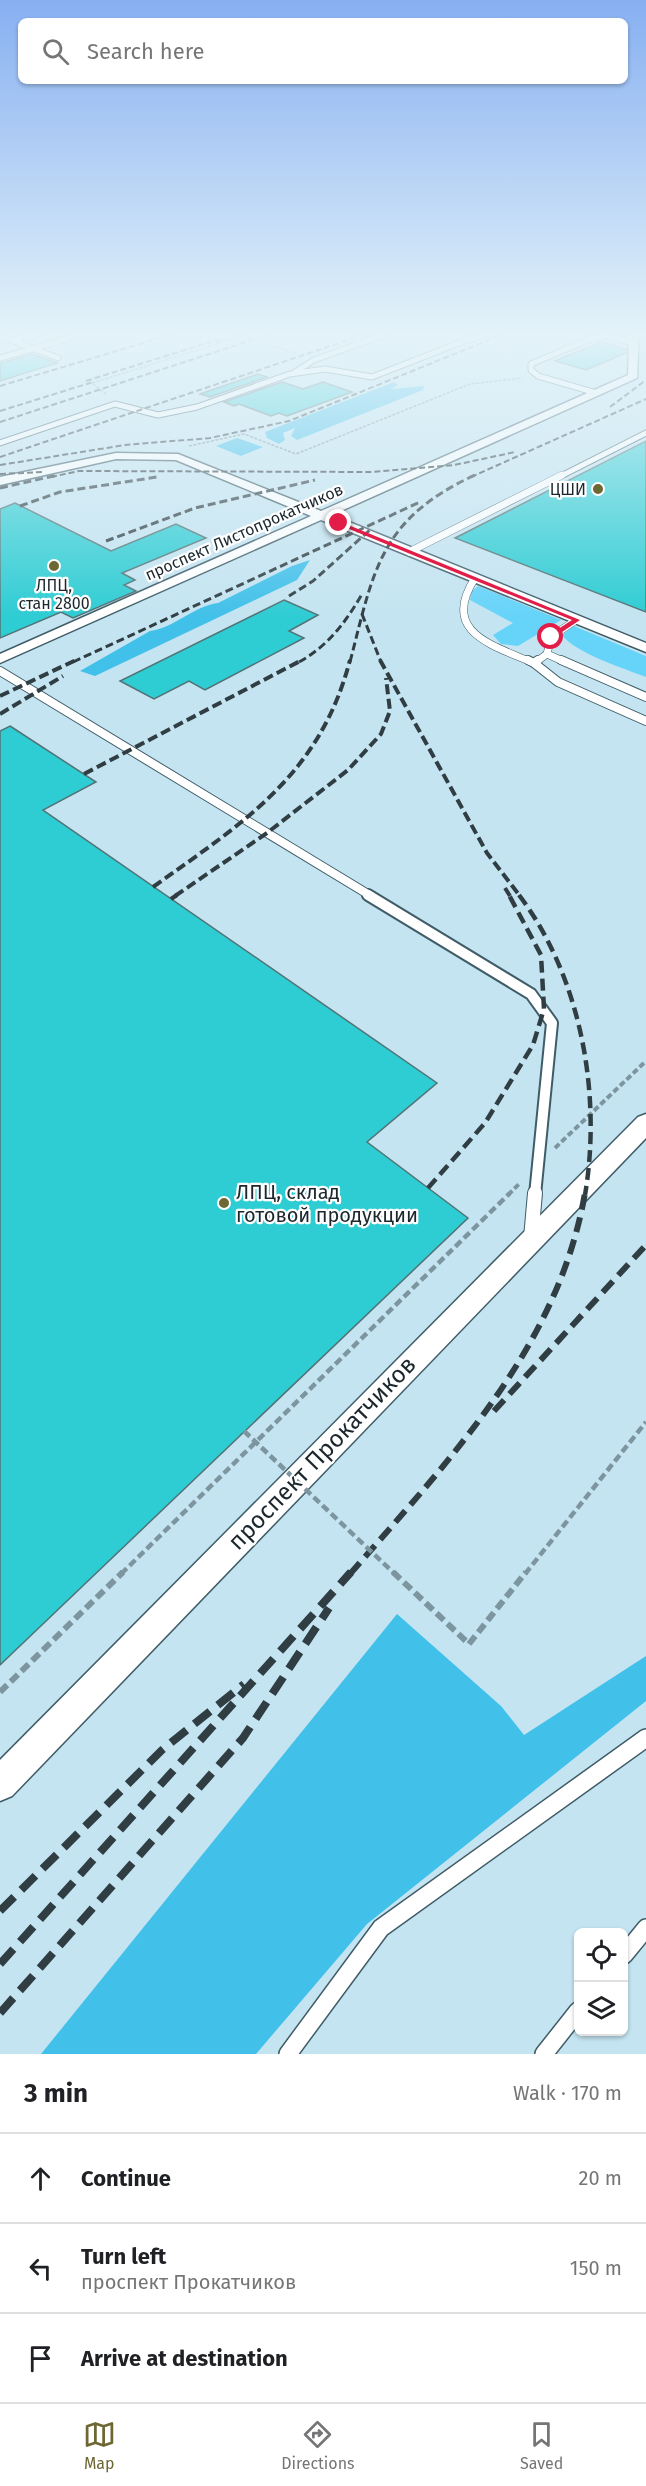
<!DOCTYPE html>
<meta charset="utf-8">
<style>
:root{--surface:#fff;--page:#f6f6f6;--text:#202124;--muted:#757577;--line:#e0e0e0;--accent:#6d6733}
body{margin:0;font-family:"Fira Sans",sans-serif;background:var(--page);color:var(--text)}
.controls{position:absolute;right:18px;bottom:18px;display:grid;overflow:hidden;border-radius:9px;box-shadow:0 2px 4px #0004}
.controls button{width:54px;height:54px;display:grid;place-items:center;padding:0;border:0;border-bottom:2px solid var(--line);background:var(--surface);color:var(--text);font:30px sans-serif}
.stop{position:absolute;width:18px;height:18px;margin:-14px;border:4px solid #e11d48;border-radius:50%;background:#fff}
.stop.end{background:#e11d48;border-color:#fff;box-shadow:0 2px 6px #0008}
.list{margin:0;padding:0;list-style:none}
h2{display:flex;justify-content:space-between;align-items:center;height:78px;margin:0;padding:0 24px;font-size:26px}
h2 small{font-size:20px;font-weight:400;color:var(--muted)}
.list li{display:grid;grid-template-columns:39px 1fr auto;gap:18px;align-items:center;box-sizing:border-box;height:90px;padding:0 24px;border-top:2px solid var(--line)}
.list b{display:block;font-size:22px;white-space:nowrap}
.list p{margin:0;font-size:20px;white-space:nowrap;color:var(--muted)}
.list em{font-size:20px;font-style:normal;color:var(--muted)}
.icon{flex:none;width:33px;height:33px;fill:none;stroke:currentColor;stroke-width:2;stroke-linecap:round;stroke-linejoin:round}
.map{position:relative;flex:none;width:646px;height:2054px;overflow:hidden}
.search{position:absolute;background:var(--surface);box-shadow:0 2px 4px #0004;left:18px;right:18px;top:18px;height:66px;display:flex;align-items:center;gap:15px;box-sizing:border-box;padding:0 21px;border-radius:9px;color:var(--muted);font-size:22px}
.sheet{height:348px;background:var(--surface)}
nav{display:flex;justify-content:space-around;align-items:center;box-sizing:border-box;height:84px;border-top:2px solid var(--line);background:var(--surface);font-size:16px;color:var(--muted)}
nav a{display:grid;justify-items:center;gap:3px}
nav .on{color:var(--accent)}
.map>svg:first-child{display:block}
.green{fill:#66d3f9}
.forest{fill:#41c0e9}
.building{fill:#2eccd3;stroke:#527375;stroke-width:1.5}
.lines{fill:none;stroke-linecap:round;stroke-linejoin:round}
.lane-far5-casing{stroke:#3f5c67;stroke-width:7}
.lane-far4-casing{stroke:#3f5c67;stroke-width:8}
.lane-far3-casing{stroke:#3f5c67;stroke-width:10}
.lane-far2-casing{stroke:#3f5c67;stroke-width:14}
.lane-far1-casing{stroke:#3f5c67;stroke-width:16}
.lane-casing{stroke:#3f5c67;stroke-width:20}
.street-casing{stroke:#3f5c67;stroke-width:3}
.path-far3{stroke:#7d959f;stroke-width:1.5;stroke-dasharray:3 1.5;stroke-linecap:butt}
.path-far2{stroke:#7d959f;stroke-width:4;stroke-dasharray:6 3;stroke-linecap:butt}
.path-far1{stroke:#7d959f;stroke-width:4.5;stroke-dasharray:8 4;stroke-linecap:butt}
.path{stroke:#7d959f;stroke-width:6;stroke-dasharray:10 5;stroke-linecap:butt}
.lane-far5{stroke:#fff;stroke-width:5}
.lane-far4{stroke:#fff;stroke-width:7}
.lane-far3{stroke:#fff;stroke-width:8}
.lane-far2{stroke:#fff;stroke-width:10}
.lane-far1{stroke:#fff;stroke-width:14}
.lane{stroke:#fff;stroke-width:17}
.street{fill:#fff;fill-rule:evenodd}
.rail-far5{stroke:#303e44;stroke-width:2;stroke-dasharray:6 3;stroke-linecap:butt}
.rail-far4{stroke:#303e44;stroke-width:3;stroke-dasharray:8 4;stroke-linecap:butt}
.rail-far3{stroke:#303e44;stroke-width:4;stroke-dasharray:10 4.5;stroke-linecap:butt}
.rail-far2{stroke:#303e44;stroke-width:4.5;stroke-dasharray:12 6;stroke-linecap:butt}
.rail-far1{stroke:#303e44;stroke-width:6;stroke-dasharray:15 8;stroke-linecap:butt}
.rail{stroke:#303e44;stroke-width:8;stroke-dasharray:20 10;stroke-linecap:butt}
.path-bridge-far1{stroke:#7d959f;stroke-width:4.5;stroke-dasharray:8 4;stroke-linecap:butt}
.path-bridge{stroke:#7d959f;stroke-width:6;stroke-dasharray:10 5;stroke-linecap:butt}
.route{fill:#e11d48}
.poi-dot{fill:#6d6733;stroke:#fff;stroke-width:2}
.labels{text-anchor:middle;dominant-baseline:central;stroke-width:4.5;stroke-linejoin:round;paint-order:stroke}
.far-poi-label{font-size:16px;fill:#1b272c;stroke:#fff;text-anchor:end}
.far-street-label{font-size:16px;fill:#1b272c;stroke:#fff}
.poi-label{font-size:20px;fill:#1b272c;stroke:#fff;text-anchor:start}
.near-street-label{font-size:24px;fill:#1b272c;stroke:#fff}
</style>
<div class="map">
<svg width="646" height="2054" viewBox="0 0 646 2054">
<rect width="100%" height="100%" fill="#c4e4f1"/>
<g class="green">
<path d="M478,586L561,620L518,646L501,644L493,635L513,623L470,600L472,591Z"/>
<path d="M574,626L646,656V677C623,668 577,654 562,635Z"/>
</g>
<g class="forest">
<path d="M394,382L398,385L391,389L424,386L423,390L297,440L291,436L295,428L283,433L285,440L279,444L267,438L265,432Z"/>
<path d="M237,438L263,447L241,456L216,446Z"/>
<path d="M310,560L297,580L95,676L80,671L150,631C175,628 193,606 218,603L292,566Z"/>
<path d="M397,1614L501,1706L524,1735L646,1656V1701L367,1924L256,2054H41Z"/>
</g>
<g class="building">
<path d="M601,342L626,349V353L586,370L555,361Z"/>
<path d="M32,354L57,363L0,381V363Z"/>
<path d="M258,374L267,377L210,397L200,394Z"/>
<path d="M282,382L303,389L323,382L352,392L287,416L279,413L271,416L239,404L234,406L224,402Z"/>
<path d="M646,441V612L455,538Z"/>
<path d="M15,503L111,551L176,524L206,538L122,573L135,580L124,585L136,591L73,618L61,612L0,638V509Z"/>
<path d="M284,600L318,615L289,631L304,638L205,690L189,681L154,699L120,681Z"/>
<path d="M10,726L96,782L43,810L437,1083L367,1142L468,1218L0,1665V731Z"/>
</g>
<g class="lines">
<g class="lane-far5-casing">
<g id="lane-far5">
<path d="M0,336L58,358"/>
<path d="M14,340L47,331"/>
<path d="M0,358L77,336"/>
<path d="M295,372L314,360L394,331"/>
<path d="M596,393L538,376L531,370V364L590,339L607,336L634,343"/>
<path d="M0,443L115,404L158,415L197,407L290,374L325,369L372,377L464,341L501,331"/>
<path d="M559,477L646,433"/>
</g>
</g>
<g class="lane-far4-casing">
<g id="lane-far4">
<path d="M409,552L562,475"/>
<path d="M475,578C441,631 489,644 531,662"/>
<path d="M547,654L565,662"/>
<path d="M536,662L547,654L551,637L576,620"/>
</g>
</g>
<g class="lane-far3-casing">
<g id="lane-far3">
<path d="M528,660L534,663L538,660"/>
<path d="M561,660L646,697"/>
<path d="M534,663L558,682L646,721"/>
<path d="M0,671L371,896"/>
</g>
</g>
<g class="lane-far2-casing">
<path id="lane-far2" d="M368,895L531,994L552,1023L535,1195"/>
</g>
<g class="lane-far1-casing">
<path id="lane-far1" d="M531,1238L535,1193"/>
</g>
<g class="lane-casing">
<g id="lane">
<path d="M624,1955L646,1928"/>
<path d="M288,2054L381,1928L646,1738"/>
<path d="M544,2054L578,2011"/>
</g>
</g>
<g class="street-casing">
<g id="street">
<path d="M629,331H639L637,378L332,515L646,643V652L321,520L0,663V654L311,516L176,460L116,459L0,485V477L116,453L178,454L321,511L628,375Z"/>
<path d="M646,1114V1138L12,1796L0,1801V1760L638,1117Z"/>
</g>
</g>
<g class="path-far3">
<path d="M242,336L298,354"/>
<path d="M106,394L92,383L255,332L252,331"/>
<path d="M189,446L244,434L296,454L470,384L522,378"/>
</g>
<g class="path-far2">
<path d="M555,1148L646,1061"/>
<path d="M508,1195L520,1183"/>
</g>
<g class="path-far1">
<path d="M121,1574L510,1193"/>
<path d="M525,1574L646,1422"/>
</g>
<g class="path">
<path d="M469,1644L526,1572"/>
<path d="M0,1692L123,1572"/>
</g>
<use href="#lane-far5" class="lane-far5"/>
<use href="#lane-far4" class="lane-far4"/>
<use href="#lane-far3" class="lane-far3"/>
<use href="#lane-far2" class="lane-far2"/>
<use href="#lane-far1" class="lane-far1"/>
<use href="#lane" class="lane"/>
<use href="#street" class="street"/>
<g class="rail-far5">
<path d="M216,343L247,331"/>
<path d="M86,381L223,338"/>
<path d="M0,386L183,331"/>
<path d="M610,407L646,380"/>
<path d="M0,411L93,382"/>
<path d="M0,422L280,331"/>
<path d="M0,457L375,331"/>
<path d="M0,465L125,445L210,438L289,421L511,331"/>
<path d="M0,474L43,472"/>
<path d="M51,477L79,471L372,472L454,465L515,452"/>
<path d="M471,477L646,399"/>
</g>
<g class="rail-far4">
<path d="M0,488L58,475"/>
<path d="M20,506L60,492L157,477"/>
<path d="M106,541L195,508L315,480"/>
<path d="M289,596L313,581L371,529"/>
<path d="M362,614L381,662"/>
<path d="M73,662L420,502"/>
<path d="M299,662C328,646 346,622 362,594"/>
<path d="M350,662C374,569 380,519 475,475"/>
</g>
<g class="rail-far3">
<path d="M380,660L487,853L520,896"/>
<path d="M0,696L76,660"/>
<path d="M0,714L63,676"/>
<path d="M84,774L302,660"/>
<path d="M153,887C244,822 320,775 350,660"/>
<path d="M505,888L510,896"/>
<path d="M175,896L267,833L348,770L381,734L390,711L386,678"/>
</g>
<g class="rail-far2">
<path d="M519,895C581,977 602,1094 585,1195"/>
<path d="M171,899L177,895"/>
<path d="M428,1188L485,1123L533,1045L544,1009L541,955L509,895"/>
</g>
<g class="rail-far1">
<path d="M494,1411L646,1245"/>
<path d="M350,1574C449,1460 558,1348 585,1193"/>
</g>
<g class="rail">
<path d="M0,1911L162,1750L244,1684"/>
<path d="M0,1964L351,1572"/>
<path d="M0,2013L243,1738L329,1608"/>
</g>
<path class="path-bridge-far1" d="M244,1431L395,1574"/>
<path class="path-bridge" d="M393,1572L469,1644"/>
</g>
<linearGradient id="sky" x2="0" y2="1"><stop stop-color="#87b0f1"/><stop offset="0.54" stop-color="#e4f3f9"/><stop offset="1" stop-color="#e4f3f9" stop-opacity="0"/></linearGradient>
<rect width="646" height="618" fill="url(#sky)"/>
<path class="route" d="M337,522H341L580,620L553,638H549V635L572,620L337,524Z"/>
<g class="poi-dot">
<circle cx="598" cy="489" r="6"/>
<circle cx="54" cy="566" r="6"/>
<circle cx="224" cy="1203" r="6"/>
</g>
<g class="labels">
<g class="far-poi-label">
<text x="586" y="489">ЦШИ</text>
<text x="54" y="585" text-anchor="middle">ЛПЦ,<tspan x="54" dy="18">стан 2800</tspan></text>
</g>
<g class="far-street-label">
<text transform="translate(244 532) rotate(-24)">проспект Листопрокатчиков</text>
</g>
<g class="poi-label">
<text x="236" y="1192">ЛПЦ, склад<tspan x="236" dy="23">готовой продукции</tspan></text>
</g>
<g class="near-street-label">
<text transform="translate(322 1453) rotate(-46)">проспект Прокатчиков</text>
</g>
</g>
</svg>
<div class="controls">
<button><svg class="icon" aria-label="locate" viewBox="0 0 24 24"><circle cx="12" cy="12" r="6"/><path d="M12 2v4M12 18v4M2 12h4M18 12h4"/></svg></button>
<button><svg class="icon" aria-label="layers" viewBox="0 0 24 24"><path d="M12 4l9 5-9 5-9-5zM3 14l9 5 9-5"/></svg></button>
</div>
<div class="stop" style="left:551px;top:637px"></div>
<div class="stop end" style="left:339px;top:523px"></div>
<div class="search"><svg class="icon" aria-label="search" viewBox="0 0 24 24"><circle cx="10" cy="10" r="6"/><path d="M15 15l6 6"/></svg>Search here</div>
</div>
<section class="sheet">
<h2>3 min<small>Walk · 170 m</small></h2>
<ul class="list">
<li><svg class="icon" aria-label="ahead" viewBox="0 0 24 24"><path d="M12 20V5M6 11l6-6 6 6"/></svg><div><b>Continue</b></div><em>20 m</em></li>
<li><svg class="icon" aria-label="left" viewBox="0 0 24 24"><path d="M17 20v-9H6M10 6l-5 5 5 5"/></svg><div><b>Turn left</b><p>проспект Прокатчиков</p></div><em>150 m</em></li>
<li><svg class="icon" aria-label="arrive" viewBox="0 0 24 24"><path d="M6 21V4h12l-3 4 3 4H6"/></svg><div><b>Arrive at destination</b></div></li>
</ul>
</section>
<nav>
<a class="on"><svg class="icon" aria-label="map" viewBox="0 0 24 24"><path d="M3 6l6-2 6 2 6-2v14l-6 2-6-2-6 2zM9 4v14M15 6v14"/></svg>Map</a>
<a><svg class="icon" aria-label="directions" viewBox="0 0 24 24"><path d="M12 3l9 9-9 9-9-9zM9 14v-3h6M13 9l2 2-2 2"/></svg>Directions</a>
<a><svg class="icon" aria-label="saved" viewBox="0 0 24 24"><path d="M7 4h10v16l-5-4-5 4z"/></svg>Saved</a>
</nav>
